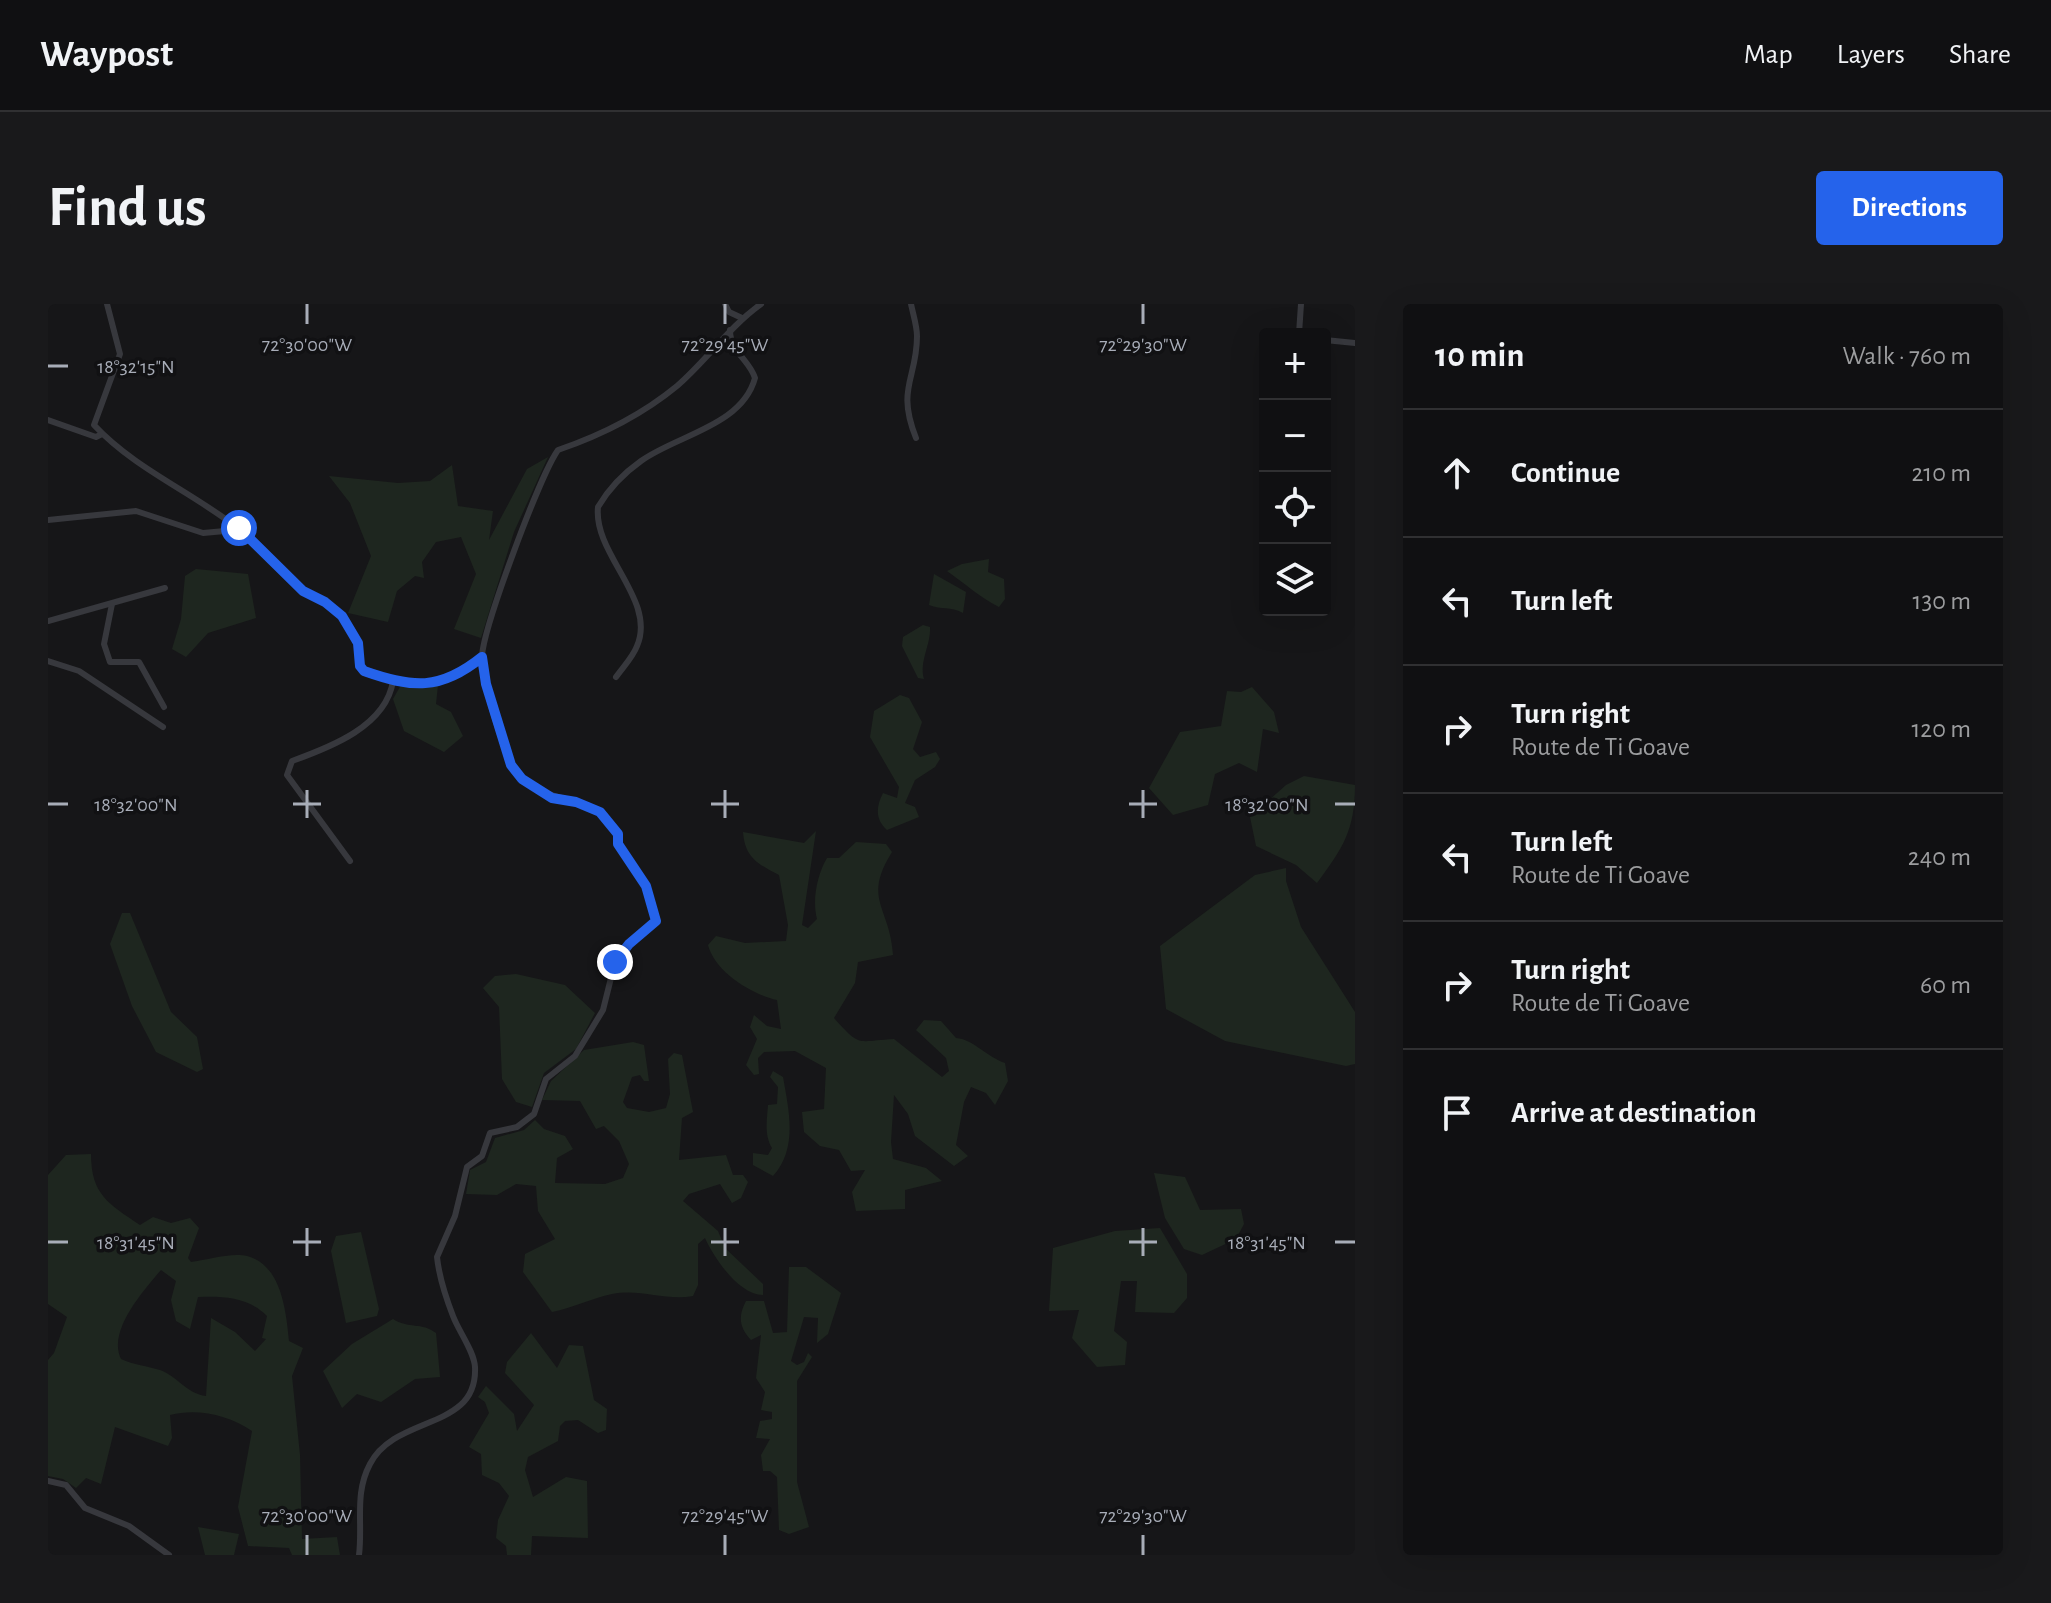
<!DOCTYPE html>
<meta charset="utf-8">
<style>
:root{--surface:#101012;--page:#19191b;--text:#f1f3f6;--muted:#9c9d9f;--line:#303032;--accent:#2563eb}
body{margin:0;font-family:"Alegreya Sans",sans-serif;background:var(--page);color:var(--text)}
.controls{position:absolute;right:24px;top:24px;display:grid;overflow:hidden;border-radius:8px;box-shadow:0 8px 32px #0002}
.controls button{width:72px;height:72px;display:grid;place-items:center;padding:0;border:0;border-bottom:2px solid var(--line);background:var(--surface);color:var(--text);font:40px sans-serif}
.stop{position:absolute;width:24px;height:24px;margin:-18px;border:6px solid #2563eb;border-radius:50%;background:#fff}
.stop.end{background:#2563eb;border-color:#fff;box-shadow:0 2px 8px #0008}
.list{margin:0;padding:0;list-style:none}
h2{display:flex;justify-content:space-between;align-items:center;height:104px;margin:0;padding:0 32px;font-size:34px}
h2 small{font-size:26px;font-weight:400;color:var(--muted)}
.list li{display:grid;grid-template-columns:52px 1fr auto;gap:24px;align-items:center;box-sizing:border-box;height:128px;padding:0 32px;border-top:2px solid var(--line)}
.list b{display:block;font-size:30px;white-space:nowrap}
.list p{margin:0;font-size:26px;white-space:nowrap;color:var(--muted)}
.list em{font-size:26px;font-style:normal;color:var(--muted)}
.icon{flex:none;width:44px;height:44px;fill:none;stroke:currentColor;stroke-width:2;stroke-linecap:round;stroke-linejoin:round}
.map{position:relative;flex:none;width:1307px;height:1251px;overflow:hidden;border-radius:8px}
header{display:flex;align-items:center;gap:48px;box-sizing:border-box;height:112px;padding:0 40px;background:var(--surface);border-bottom:2px solid var(--line)}
header strong{font-size:38px}
nav{display:flex;gap:44px;margin-inline-start:auto;font-size:28px}
.intro{display:flex;align-items:center;justify-content:space-between;box-sizing:border-box;height:192px;padding:0 48px}
h1{margin:0;font-size:56px}
.button{padding:20px 36px;border-radius:8px;background:var(--accent);color:#fff;font-size:28px;font-weight:700}
main{display:flex;gap:48px;padding:0 48px}
aside{flex:1;background:var(--surface);border-radius:8px;box-shadow:0 8px 32px #0002}
.map>svg:first-child{display:block}
.green{fill:#1e261f;fill-rule:evenodd}
.lines{fill:none;stroke-linecap:round;stroke-linejoin:round}
.minor{stroke:#37383d;stroke-width:6}
.route{stroke:#2563eb;stroke-width:10}
.ticks{fill:none;stroke:#a8adb8;stroke-width:3}
.ticks-label{font-size:20px;text-anchor:middle;fill:#a8adb8;stroke:#111113;stroke-width:7;stroke-linejoin:round;paint-order:stroke}
</style>
<header>
<strong>Waypost</strong>
<nav><a>Map</a><a>Layers</a><a>Share</a></nav>
</header>
<div class="intro"><h1>Find us</h1><a class="button">Directions</a></div>
<main>
<div class="map">
<svg width="1307" height="1251" viewBox="0 0 1307 1251">
<rect width="100%" height="100%" fill="#161618"/>
<g class="green">
<path d="M500,153L466,228L433,334L406,325L428,270L413,233L388,238L374,258L376,274L367,272L349,287L340,318L300,309L323,252L302,199L281,172L350,179L382,177L404,161L410,202L445,207L441,236L479,165Z"/>
<path d="M941,255L940,268L956,275L957,295L951,303C934,295 915,278 899,267L914,260Z"/>
<path d="M148,265L200,270L208,314L160,329L138,353L124,345L133,315L137,272Z"/>
<path d="M886,270L918,288L915,309C902,302 894,306 881,301Z"/>
<path d="M875,321L882,323C883,341 871,357 876,375L870,374L854,342L855,333Z"/>
<path d="M353,381H390L388,400L403,408L415,432L396,448L356,427L345,395Z"/>
<path d="M1204,383L1226,408L1231,429L1215,425L1209,468L1191,459L1167,470L1160,501L1125,511L1101,484L1132,428L1173,422L1179,387L1193,388Z"/>
<path d="M852,391L861,394L874,418L865,445L872,453L888,448L892,455L887,463L867,476L857,499L867,503L871,513L839,526C827,515 828,503 835,489L849,494L851,483L822,433L826,407Z"/>
<path d="M1256,472L1307,481C1307,526 1295,544 1269,579L1248,561L1208,542L1202,513L1238,481Z"/>
<path d="M768,527L754,621L760,624L769,615C764,596 769,571 779,554H791L808,538L838,540L844,548C814,596 842,602 845,651L810,658L807,679L786,714C813,744 808,737 846,735L894,773L901,767L898,754L868,726L876,716L893,717L908,734C925,735 939,753 957,759L960,777L947,801L938,789L923,783L916,798L908,841L920,852L906,862L867,832L860,810L846,791L843,838L845,855L878,864L894,877L857,886V905L808,907L804,888L817,866L803,867L791,846L772,842L756,828L754,808L776,805L778,764L747,747L716,748L710,754L711,770L706,771L698,761L709,735L702,723L706,711L719,722L733,725L729,696C703,690 667,668 660,641L668,632L697,639L738,637L740,621L731,571C710,560 697,554 695,528L756,539Z"/>
<path d="M1238,564V577L1253,623L1307,708V760L1298,762L1177,737L1118,705L1112,642L1207,571Z"/>
<path d="M74,609H82L123,708L149,733L155,765L149,768L108,748L84,702L62,640Z"/>
<path d="M468,670L517,681L547,709L528,745L496,769L484,803L468,798L454,775L451,703L435,684L447,672Z"/>
<path d="M585,738L596,741L601,777H596L592,771L584,773L575,798L579,804L601,808L618,804L622,790L620,755L626,749L634,751L645,808L634,814L631,856L678,851L685,871H695L700,878L693,894L684,899L672,880L641,890L635,897L670,927L677,944L715,980V991C691,991 666,954 657,934L650,940V981L645,992C617,997 592,984 564,990C544,994 525,1004 504,1008L475,968L477,950L507,935L490,907L488,882L468,880L449,891L418,890L422,866L438,858L447,834L476,826L487,816L496,825L517,832L525,845L509,854L507,879L557,880L575,874L581,860L571,837L556,822L548,825L532,797L494,796L503,777L536,746Z"/>
<path d="M725,767L735,773C741,807 750,844 725,872L705,861V849L720,851L724,844C716,831 719,816 720,801L729,800L730,783L722,773Z"/>
<path d="M43,850C43,891 61,900 92,921L105,913L123,919L142,914L151,924L140,954L143,958C158,956 184,948 199,952C234,961 238,1008 241,1037L255,1044L244,1072L252,1151L254,1235L289,1233L292,1251H244L241,1244L200,1242L190,1203L204,1127C180,1111 150,1104 122,1111L124,1134L120,1142L67,1123L53,1180L38,1174L28,1184L15,1175L0,1172V1056L6,1049L19,1013L0,1000V871L18,851ZM113,966L128,977L123,996L128,1017L142,1025L150,993C176,992 200,993 219,1012L214,1034L218,1035L207,1047L187,1028L163,1014L158,1092C139,1090 129,1072 112,1066C99,1062 86,1061 73,1055C59,1027 96,986 113,966Z"/>
<path d="M1106,869L1137,873L1152,906L1193,905L1196,920L1188,935L1154,951L1136,945L1117,914Z"/>
<path d="M1112,924L1139,970V994L1126,1009L1087,1008L1089,977H1073L1066,1027L1079,1038L1077,1061L1049,1063L1024,1034L1031,1006L1001,1007L1005,944L1067,927Z"/>
<path d="M313,928L331,1005L329,1012L298,1019L283,947L288,932Z"/>
<path d="M741,963H758L793,989L780,1030L769,1039L770,1014L756,1013L743,1057L749,1061L756,1058L760,1049L764,1053L749,1077V1178L761,1223L741,1230L731,1226L729,1173L722,1167H715L713,1151L722,1135L708,1134L712,1117L724,1115V1108L713,1106L717,1088L708,1074L713,1031L703,1036C691,1023 690,1012 698,997H716L725,1029L739,1028Z"/>
<path d="M345,1015C360,1025 374,1018 388,1029L392,1073L367,1075L333,1098L309,1090L294,1104L275,1067L304,1040Z"/>
<path d="M483,1029L509,1064L521,1041L535,1042L546,1096L559,1105L558,1126L550,1129L530,1116L517,1117L512,1122L510,1137L480,1153L477,1166L485,1193L518,1173L539,1177L540,1234L484,1232L483,1251H459L458,1242L448,1234L450,1216L461,1192L451,1179L434,1171L433,1150L421,1143L441,1109L437,1098L430,1093L438,1082L466,1110L469,1127L486,1101L457,1069L459,1058Z"/>
<path d="M150,1223L191,1230L186,1251H157Z"/>
</g>
<g class="lines">
<g class="minor">
<path d="M59,0L72,50L46,121C87,165 144,188 191,225C214,243 231,266 253,285C265,295 282,299 294,312C299,318 307,330 310,338C313,349 308,357 316,367C364,384 393,387 434,353"/>
<path d="M677,0L681,8L694,14"/>
<path d="M863,0C865,10 869,22 869,32C869,75 848,84 868,134"/>
<path d="M1251,30L1253,0"/>
<path d="M1277,36L1307,39"/>
<path d="M0,116L48,133L54,130"/>
<path d="M0,216L88,207L155,229L177,227"/>
<path d="M64,300L56,340L62,358H91L116,403"/>
<path d="M0,317L117,284"/>
<path d="M0,357L31,367L115,423"/>
<path d="M568,373C575,363 585,353 589,342C609,296 545,250 550,203C560,186 576,169 593,157C629,131 694,122 707,74C701,55 682,48 682,26"/>
<path d="M302,557L239,471L244,457C283,443 338,422 345,377"/>
<path d="M0,1177L18,1181L37,1204L81,1222L121,1251"/>
<path d="M311,1251C315,1219 306,1190 322,1160C348,1110 430,1127 427,1063C426,1047 411,1028 405,1012C398,994 391,972 389,953L407,912L419,863L434,852L442,829L469,823L486,810L498,775L527,752L555,706L567,658L581,640L608,617L598,582L570,540V530C564,523 558,512 550,507C524,491 498,498 473,473C457,457 433,376 434,352C436,322 492,171 510,146C551,132 595,110 629,82C659,56 681,23 713,0"/>
</g>
</g>
<g class="lines">
<path class="route" d="M191,224L255,287L277,298L294,312L310,339L312,362L316,367C364,384 392,387 434,353L438,380L463,461L474,475L504,494L528,498L552,508L570,530V540L598,582L608,617L581,640L567,658"/>
</g>
<path class="ticks" d="M259,0V20M677,0V20M1095,0V20M0,62H20M259,486V514M677,486V514M1095,486V514M0,500H20M245,500H273M663,500H691M1081,500H1109M1287,500H1307M259,924V952M677,924V952M1095,924V952M0,938H20M245,938H273M663,938H691M1081,938H1109M1287,938H1307M259,1231V1251M677,1231V1251M1095,1231V1251"/>
<g class="ticks-label">
<text x="259" y="47">72°30'00"W</text>
<text x="677" y="47">72°29'45"W</text>
<text x="1095" y="47">72°29'30"W</text>
<text x="88" y="69">18°32'15"N</text>
<text x="88" y="507">18°32'00"N</text>
<text x="1219" y="507">18°32'00"N</text>
<text x="88" y="945">18°31'45"N</text>
<text x="1219" y="945">18°31'45"N</text>
<text x="259" y="1218">72°30'00"W</text>
<text x="677" y="1218">72°29'45"W</text>
<text x="1095" y="1218">72°29'30"W</text>
</g>
</svg>
<div class="controls">
<button>+</button>
<button>−</button>
<button><svg class="icon" aria-label="locate" viewBox="0 0 24 24"><circle cx="12" cy="12" r="6"/><path d="M12 2v4M12 18v4M2 12h4M18 12h4"/></svg></button>
<button><svg class="icon" aria-label="layers" viewBox="0 0 24 24"><path d="M12 4l9 5-9 5-9-5zM3 14l9 5 9-5"/></svg></button>
</div>
<div class="stop" style="left:191px;top:224px"></div>
<div class="stop end" style="left:567px;top:658px"></div>
</div>
<aside>
<h2>10 min<small>Walk · 760 m</small></h2>
<ul class="list">
<li><svg class="icon" aria-label="ahead" viewBox="0 0 24 24"><path d="M12 20V5M6 11l6-6 6 6"/></svg><div><b>Continue</b></div><em>210 m</em></li>
<li><svg class="icon" aria-label="left" viewBox="0 0 24 24"><path d="M17 20v-9H6M10 6l-5 5 5 5"/></svg><div><b>Turn left</b></div><em>130 m</em></li>
<li><svg class="icon" aria-label="right" viewBox="0 0 24 24"><path d="M7 20v-9h11M14 6l5 5-5 5"/></svg><div><b>Turn right</b><p>Route de Ti Goave</p></div><em>120 m</em></li>
<li><svg class="icon" aria-label="left" viewBox="0 0 24 24"><path d="M17 20v-9H6M10 6l-5 5 5 5"/></svg><div><b>Turn left</b><p>Route de Ti Goave</p></div><em>240 m</em></li>
<li><svg class="icon" aria-label="right" viewBox="0 0 24 24"><path d="M7 20v-9h11M14 6l5 5-5 5"/></svg><div><b>Turn right</b><p>Route de Ti Goave</p></div><em>60 m</em></li>
<li><svg class="icon" aria-label="arrive" viewBox="0 0 24 24"><path d="M6 21V4h12l-3 4 3 4H6"/></svg><div><b>Arrive at destination</b></div></li>
</ul>
</aside>
</main>
